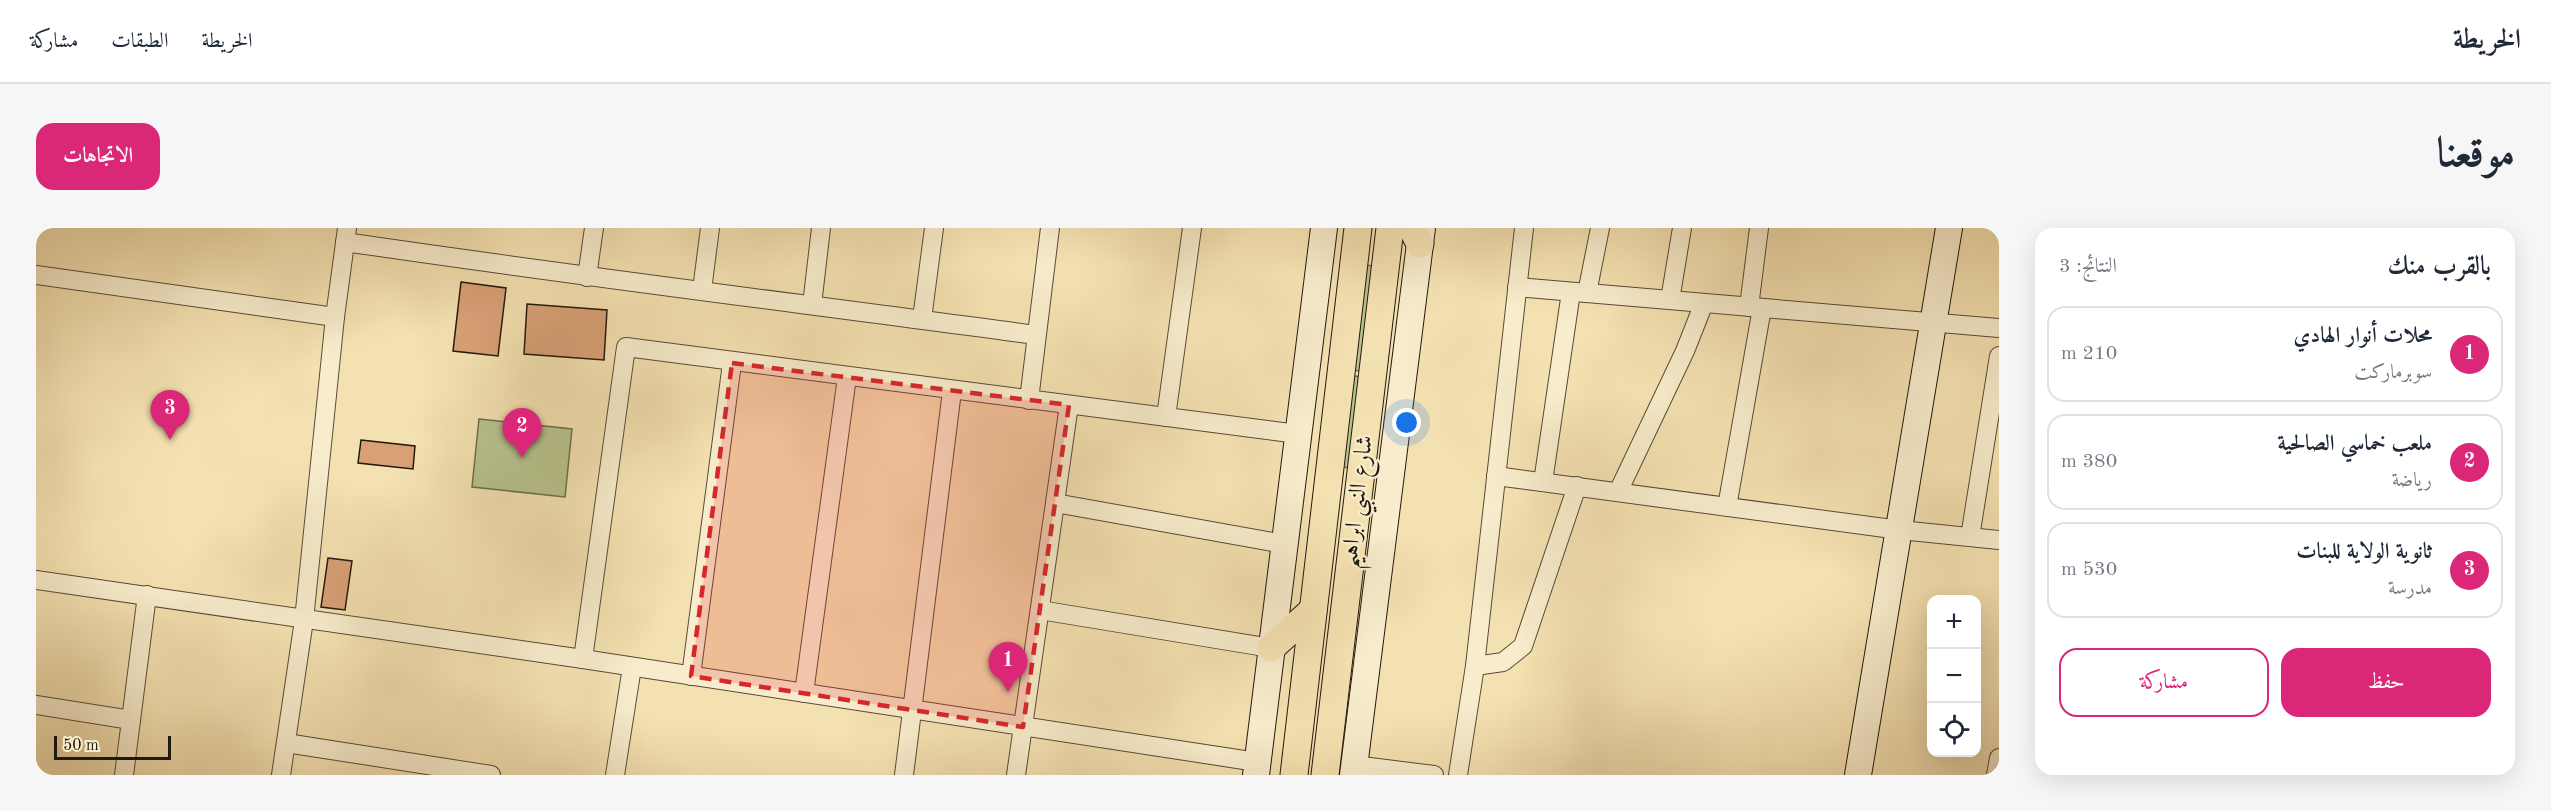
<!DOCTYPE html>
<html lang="ar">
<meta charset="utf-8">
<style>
:root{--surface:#fff;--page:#f6f6f7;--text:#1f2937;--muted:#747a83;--line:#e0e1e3;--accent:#db2777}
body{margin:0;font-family:"Old Standard TT",Amiri,serif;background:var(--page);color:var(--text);direction:rtl}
.controls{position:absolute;right:18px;bottom:18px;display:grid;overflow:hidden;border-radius:12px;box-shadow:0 6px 24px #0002}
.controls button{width:54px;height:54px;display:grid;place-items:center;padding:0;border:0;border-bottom:2px solid var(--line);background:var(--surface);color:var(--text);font:30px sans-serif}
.scale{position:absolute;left:18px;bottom:15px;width:117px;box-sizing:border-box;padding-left:6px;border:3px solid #21190f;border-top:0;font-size:16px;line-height:21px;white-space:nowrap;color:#21190f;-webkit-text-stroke:4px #f8eccc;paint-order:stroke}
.you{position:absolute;left:1371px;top:195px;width:21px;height:21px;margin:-15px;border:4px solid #fff;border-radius:50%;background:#1a73e8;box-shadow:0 0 0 9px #1a73e833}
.badge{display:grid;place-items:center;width:39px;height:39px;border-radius:50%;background:var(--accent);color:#fff;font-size:20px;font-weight:700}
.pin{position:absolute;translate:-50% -50px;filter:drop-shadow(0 2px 3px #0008)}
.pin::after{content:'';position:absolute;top:32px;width:21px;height:18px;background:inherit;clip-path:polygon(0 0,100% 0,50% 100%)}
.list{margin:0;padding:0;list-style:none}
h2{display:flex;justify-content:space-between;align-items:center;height:78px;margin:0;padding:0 24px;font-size:26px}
h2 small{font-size:20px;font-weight:400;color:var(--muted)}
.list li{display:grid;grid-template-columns:39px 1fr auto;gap:18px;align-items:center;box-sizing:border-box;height:96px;margin:0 12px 12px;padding:0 12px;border:2px solid var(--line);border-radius:18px}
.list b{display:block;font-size:22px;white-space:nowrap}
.list p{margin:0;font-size:20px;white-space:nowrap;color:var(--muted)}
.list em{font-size:20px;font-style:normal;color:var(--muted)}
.actions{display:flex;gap:12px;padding:18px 24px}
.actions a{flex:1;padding:14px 0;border:2px solid var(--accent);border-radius:18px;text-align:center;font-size:21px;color:var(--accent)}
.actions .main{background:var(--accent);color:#fff}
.icon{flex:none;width:33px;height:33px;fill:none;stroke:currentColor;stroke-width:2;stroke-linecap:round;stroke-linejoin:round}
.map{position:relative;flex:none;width:1963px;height:547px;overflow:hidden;direction:ltr;border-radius:18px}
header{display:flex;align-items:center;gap:36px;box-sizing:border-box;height:84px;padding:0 30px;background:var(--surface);border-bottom:2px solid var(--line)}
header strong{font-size:28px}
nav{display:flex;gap:33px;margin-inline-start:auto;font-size:21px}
.intro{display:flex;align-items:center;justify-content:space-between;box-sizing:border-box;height:144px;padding:0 36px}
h1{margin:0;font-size:42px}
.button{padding:15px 27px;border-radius:18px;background:var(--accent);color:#fff;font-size:21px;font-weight:700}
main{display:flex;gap:36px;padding:0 36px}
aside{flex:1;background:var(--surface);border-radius:18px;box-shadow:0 6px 24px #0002}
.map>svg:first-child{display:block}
.green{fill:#b8c38e;stroke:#6c6e4e;stroke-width:1.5}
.building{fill:#d9a076;stroke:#21190f;stroke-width:1.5}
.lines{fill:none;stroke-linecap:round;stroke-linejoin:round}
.street-casing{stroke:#564b38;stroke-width:20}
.secondary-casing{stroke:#21190f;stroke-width:28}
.primary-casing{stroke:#21190f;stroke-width:29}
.street{stroke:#f8eccc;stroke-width:18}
.secondary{stroke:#f8eccc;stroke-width:26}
.primary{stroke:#f4e1b1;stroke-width:27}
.marked{fill:#d62828;fill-opacity:0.2;stroke:#d62828;stroke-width:4.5;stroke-dasharray:12 8;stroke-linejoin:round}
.labels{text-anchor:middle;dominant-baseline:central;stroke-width:4.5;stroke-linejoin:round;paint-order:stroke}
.street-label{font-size:24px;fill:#21190f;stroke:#f8eccc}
</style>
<header>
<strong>الخريطة</strong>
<nav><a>الخريطة</a><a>الطبقات</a><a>مشاركة</a></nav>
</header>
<div class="intro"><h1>موقعنا</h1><a class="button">الاتجاهات</a></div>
<main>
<aside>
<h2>بالقرب منك<small>النتائج: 3</small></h2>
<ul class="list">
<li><span class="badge">1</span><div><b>محلات أنوار الهادي</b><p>سوبرماركت</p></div><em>210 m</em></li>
<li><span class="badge">2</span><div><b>ملعب خماسي الصالحية</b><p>رياضة</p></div><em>380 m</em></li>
<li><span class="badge">3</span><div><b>ثانوية الولاية للبنات</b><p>مدرسة</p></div><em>530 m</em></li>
</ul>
<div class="actions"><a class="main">حفظ</a><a>مشاركة</a></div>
</aside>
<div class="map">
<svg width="1963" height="547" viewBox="0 0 1963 547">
<rect width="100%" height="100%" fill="#f4e1b1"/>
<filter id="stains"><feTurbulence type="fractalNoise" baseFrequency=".00333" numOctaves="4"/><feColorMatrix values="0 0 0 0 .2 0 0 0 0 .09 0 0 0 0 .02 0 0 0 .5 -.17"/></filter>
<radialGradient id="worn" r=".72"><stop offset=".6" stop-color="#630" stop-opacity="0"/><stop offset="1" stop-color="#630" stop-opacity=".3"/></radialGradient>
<g class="green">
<path d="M1325,36L1337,38L1325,143L1313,142Z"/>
<path d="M1312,147L1325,149L1313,240L1300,238Z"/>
<path d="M443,191L536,201L529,269L436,259Z"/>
</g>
<g class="building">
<path d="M425,54L470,60L462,128L417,123Z"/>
<path d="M491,76L571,82L568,132L488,126Z"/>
<path d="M325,212L379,218L377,241L322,235Z"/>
<path d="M292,330L316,333L309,382L285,379Z"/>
</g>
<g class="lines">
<g class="street-casing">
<g id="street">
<path d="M309,14C539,48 770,76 1000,107"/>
<path d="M0,47L299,89"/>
<path d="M551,49L558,0"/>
<path d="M1481,59L1963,100"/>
<path d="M666,62L674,0"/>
<path d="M1551,65L1564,0"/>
<path d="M1634,72L1646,0"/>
<path d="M776,77L785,0"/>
<path d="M1713,79L1723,0"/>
<path d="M886,91L898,0"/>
<path d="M993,172L1014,0"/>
<path d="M1130,189L1156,0"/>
<path d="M1460,248L1864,302L1963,312"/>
<path d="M1507,254L1535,64"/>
<path d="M1582,264L1649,123L1668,75"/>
<path d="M1019,275L1248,316"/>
<path d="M1691,279L1726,80"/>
<path d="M1934,309L1963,128"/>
<path d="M0,352L547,431L1221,534"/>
<path d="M1004,382L1235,420"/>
<path d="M547,431L590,119L1262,206"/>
<path d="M1439,438L1467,434L1487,418L1541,258"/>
<path d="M655,448L696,135"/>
<path d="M768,465L811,149"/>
<path d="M0,477L95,492"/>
<path d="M250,515L455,547"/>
<path d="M1318,537L1398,547"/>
<path d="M88,547L111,367"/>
<path d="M245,547L268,392L299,89L311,0"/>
<path d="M579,547L596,439"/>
<path d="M868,547L916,163"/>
<path d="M980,547L1033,177"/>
<path d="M1422,547L1439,438L1488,0"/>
<path d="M1960,547L1963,530"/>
</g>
</g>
<g class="secondary-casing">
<g id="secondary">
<path d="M1220,547L1288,0"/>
<path d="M1317,547L1386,0"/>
<path d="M1822,547L1913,0"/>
</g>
</g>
<g class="primary-casing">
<g id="primary">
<path d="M1376,0L1384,16"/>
<path d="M1235,420L1277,382"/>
<path d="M1258,547L1322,0"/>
<path d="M1289,547L1354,0"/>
</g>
</g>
<use href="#street" class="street"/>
<use href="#secondary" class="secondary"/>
<use href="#primary" class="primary"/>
</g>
<path class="marked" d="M696,135L1033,177L987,499L655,448Z"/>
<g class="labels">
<g class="street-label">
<text transform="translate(1322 274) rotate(-83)">شارع النبي ابراهيم</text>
</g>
</g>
<rect width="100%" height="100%" filter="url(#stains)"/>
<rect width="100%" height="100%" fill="url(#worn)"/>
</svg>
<div class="controls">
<button>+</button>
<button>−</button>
<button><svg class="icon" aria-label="locate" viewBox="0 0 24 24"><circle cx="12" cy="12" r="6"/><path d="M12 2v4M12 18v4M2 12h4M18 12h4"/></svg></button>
</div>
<div class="scale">50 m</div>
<div class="you"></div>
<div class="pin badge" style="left:972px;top:464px">1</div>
<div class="pin badge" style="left:486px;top:230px">2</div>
<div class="pin badge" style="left:134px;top:212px">3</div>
</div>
</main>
